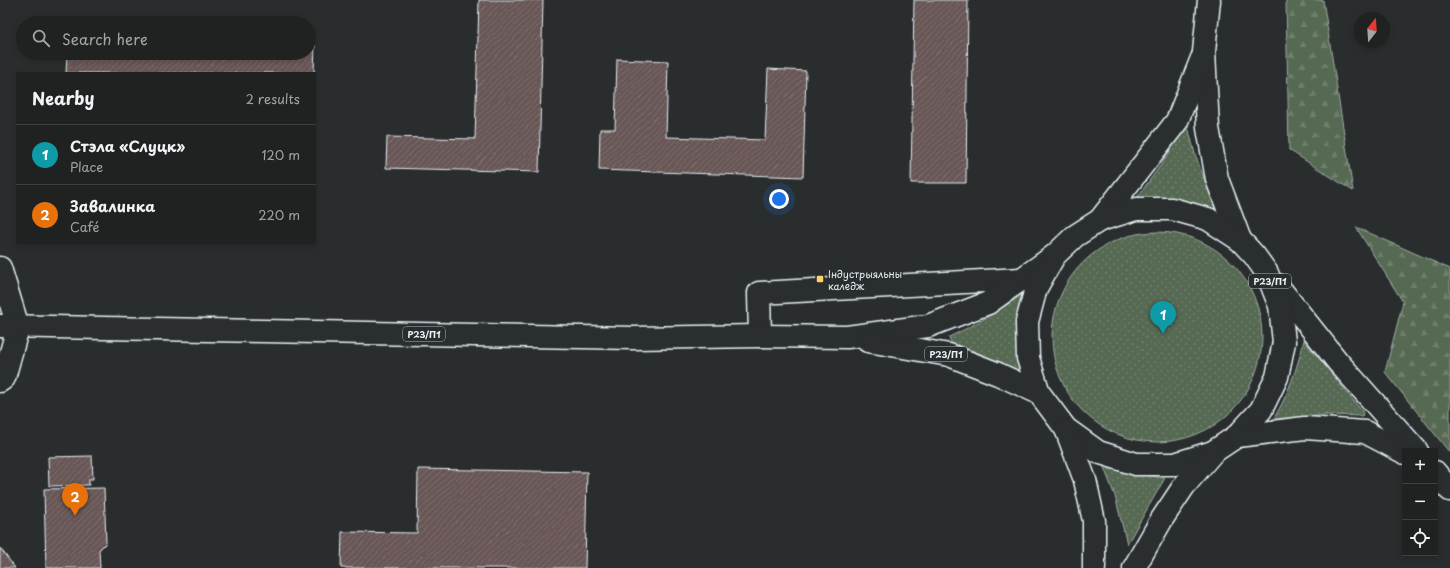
<!DOCTYPE html>
<meta charset="utf-8">
<style>
:root{--surface:#202222;--page:#282a2a;--text:#f1f3f6;--muted:#a2a4a5;--line:#3d3f40;--accent:#ffd166}
body{margin:0;font-family:"Playpen Sans",sans-serif;background:var(--page);color:var(--text)}
.controls{position:absolute;right:12px;bottom:12px;display:grid;overflow:hidden;border-radius:0px;box-shadow:0 2px 6px #0003}
.controls button{width:36px;height:36px;display:grid;place-items:center;padding:0;border:0;border-bottom:1px solid var(--line);background:var(--surface);color:var(--text);font:20px sans-serif}
.compass{position:absolute;left:1354px;top:12px;width:36px;height:36px;border-radius:50%;background:var(--surface);box-shadow:0 2px 6px #0003;rotate:17deg}
.you{position:absolute;left:779px;top:199px;width:14px;height:14px;margin:-10px;border:3px solid #fff;border-radius:50%;background:#1a73e8;box-shadow:0 0 0 6px #1a73e833}
.badge{display:grid;place-items:center;width:26px;height:26px;border-radius:50%;background:var(--accent);color:#fff;font-size:13px;font-weight:700}
.pin{position:absolute;translate:-50% -33px;filter:drop-shadow(0 1px 2px #0008)}
.pin::after{content:'';position:absolute;top:21px;width:14px;height:12px;background:inherit;clip-path:polygon(0 0,100% 0,50% 100%)}
.list{margin:0;padding:0;list-style:none}
h2{display:flex;justify-content:space-between;align-items:center;height:52px;margin:0;padding:0 16px;font-size:17px}
h2 small{font-size:13px;font-weight:400;color:var(--muted)}
.list li{display:grid;grid-template-columns:26px 1fr auto;gap:12px;align-items:center;box-sizing:border-box;height:60px;padding:0 16px;border-top:1px solid var(--line)}
.list b{display:block;font-size:15px;white-space:nowrap}
.list p{margin:0;font-size:13px;white-space:nowrap;color:var(--muted)}
.list em{font-size:13px;font-style:normal;color:var(--muted)}
.icon{flex:none;width:22px;height:22px;fill:none;stroke:currentColor;stroke-width:2;stroke-linecap:round;stroke-linejoin:round}
.map{position:relative;flex:none;width:1450px;height:568px;overflow:hidden}
.search{position:absolute;background:var(--surface);box-shadow:0 2px 6px #0003;left:16px;top:16px;width:300px;height:44px;display:flex;align-items:center;gap:10px;box-sizing:border-box;padding:0 14px;border-radius:22px;color:var(--muted);font-size:15px}
.panel{position:absolute;background:var(--surface);box-shadow:0 2px 6px #0003;left:16px;top:72px;width:300px;height:172px;border-radius:0px}
.map>svg:first-child{display:block}
.grass{fill:url(#grass-dots);stroke:#a0ada6}
.forest{fill:url(#forest-firs);stroke:#a0ada6}
.building{fill:url(#building-hatch);stroke:#e8f1f8}
.lines{fill:none;stroke-linecap:round;stroke-linejoin:round}
.minor-casing{stroke:#e8f1f8;stroke-width:25}
.major-casing{stroke:#e8f1f8;stroke-width:25}
.minor{stroke:#2a2d2e;stroke-width:22}
.major{stroke:#2a2d2e;stroke-width:22}
.poi-dot{fill:#ffd166;stroke:#2a2d2e;stroke-width:1.5}
.labels{text-anchor:middle;dominant-baseline:central;stroke-width:3;stroke-linejoin:round;paint-order:stroke}
.shield{fill:#2a2d2e;stroke:#afb6bb;stroke-width:1}
.shield-label{font-size:9px;font-weight:bold;fill:#e8f1f8}
.poi-label{font-size:10px;fill:#e8f1f8;stroke:#2a2d2e;text-anchor:start}
</style>
<div class="map">
<svg width="1450" height="568" viewBox="0 0 1450 568">
<defs>
<pattern id="grass-dots" width="8" height="8" patternUnits="userSpaceOnUse"><rect width="8" height="8" fill="#576953"/><path d="M2 2h.1M6 6h.1" fill="none" stroke="#6f7f6c" stroke-width="1.8" stroke-linecap="round"/></pattern>
<pattern id="forest-firs" width="22" height="20" patternUnits="userSpaceOnUse"><rect width="22" height="20" fill="#576953"/><path d="M5 1l3.5 6h-7zM16 11l3.5 6h-7z" fill="#6f7f6c"/></pattern>
<pattern id="building-hatch" width="6" height="6" patternUnits="userSpaceOnUse"><rect width="6" height="6" fill="#695756"/><path d="M-1 1l2-2M0 6l6-6M5 7l2-2" fill="none" stroke="#7e706f"/></pattern>
</defs>
<rect width="100%" height="100%" fill="#2a2d2e"/>
<filter id="ink" filterUnits="userSpaceOnUse"><feTurbulence type="fractalNoise" baseFrequency=".025" numOctaves="2"/><feDisplacementMap in="SourceGraphic" scale="8" xChannelSelector="R" yChannelSelector="G"/><feConvolveMatrix kernelMatrix="1 2 1 2 8 2 1 2 1" color-interpolation-filters="sRGB"/></filter>
<g filter="url(#ink)">
<g class="grass">
<path d="M1187,123L1195,154L1216,210L1220,216L1136,199L1163,162Z"/>
<circle cx="1157" cy="337" r="105"/>
<path d="M1025,292L1024,380C1001,363 980,351 952,345L949,337C975,325 1002,309 1025,292Z"/>
<path d="M1304,340L1362,411L1363,415L1361,416L1328,415L1273,420C1288,395 1297,369 1304,340Z"/>
<path d="M1103,465L1130,473L1165,478L1127,544L1115,496Z"/>
</g>
<g class="forest">
<path d="M1286,0H1323L1353,191L1289,150Z"/>
<path d="M1356,227L1450,269V453L1385,372L1403,302Z"/>
</g>
<g class="building">
<path d="M479,0H543L539,172L386,168L387,137L475,139Z"/>
<path d="M914,0H968L966,183H911Z"/>
<path d="M309,45H315L314,73H66L67,53H309Z"/>
<path d="M617,59L668,61L666,137L765,140L768,69L806,71L803,177L599,170L600,129H615Z"/>
<path d="M92,456L93,479H89V485L49,486L48,457Z"/>
<path d="M418,469L587,472L585,568H341L342,532L417,533Z"/>
<path d="M104,488L106,543L99,550L100,568H46L44,489Z"/>
<path d="M0,548L15,568H0Z"/>
</g>
<g class="lines">
<g class="minor-casing">
<g id="minor">
<path d="M0,268L18,327L4,378L0,381"/>
<path d="M760,336L759,293L1021,279"/>
</g>
</g>
<g class="major-casing">
<g id="major">
<path d="M1209,0L1204,52L1208,128L1217,179L1240,240"/>
<path d="M1100,220L1177,121L1202,58"/>
<path d="M1277,285L1338,362L1417,451"/>
<path d="M0,326L633,338L760,336L847,337L928,326L988,303L1054,256"/>
<path d="M868,341L949,355L998,374L1039,393L1066,429L1098,452L1136,464H1175L1213,452L1237,436L1261,410L1277,377L1284,342L1280,306L1267,273L1254,255L1240,240L1208,219L1172,209H1136L1100,220L1075,236L1054,256L1036,288L1027,322L1028,358L1039,393"/>
<path d="M1066,429L1085,480L1094,521V568"/>
<path d="M1237,436L1305,428L1365,432L1405,453"/>
<path d="M1435,472L1450,490"/>
<path d="M1134,568L1162,519L1184,486L1213,452"/>
</g>
</g>
<use href="#minor" class="minor"/>
<use href="#major" class="major"/>
</g>
</g>
<rect class="poi-dot" x="816" y="275" width="8" height="8" rx="2"/>
<g class="labels">
<g class="shield">
<rect x="1249" y="274" width="42" height="14" rx="3"/>
<rect x="403" y="327" width="42" height="14" rx="3"/>
<rect x="925" y="347" width="42" height="14" rx="3"/>
</g>
<g class="shield-label">
<text x="1270" y="281">Р23/П1</text>
<text x="424" y="334">Р23/П1</text>
<text x="946" y="354">Р23/П1</text>
</g>
<g class="poi-label">
<text x="828" y="273">Індустрыяльны<tspan x="828" dy="12">каледж</tspan></text>
</g>
</g>
</svg>
<div class="controls">
<button>+</button>
<button>−</button>
<button><svg class="icon" aria-label="locate" viewBox="0 0 24 24"><circle cx="12" cy="12" r="6"/><path d="M12 2v4M12 18v4M2 12h4M18 12h4"/></svg></button>
</div>
<svg class="compass" viewBox="-18 -18 36 36"><path d="M0-13l5 13h-10z" fill="#e53935"/><path d="M0 13l5-13h-10z" fill="#a2a4a5"/></svg>
<div class="you"></div>
<div class="pin badge" style="left:1163px;top:334px;background:#0f9aa8">1</div>
<div class="pin badge" style="left:75px;top:516px;background:#e8710a">2</div>
<div class="search"><svg class="icon" aria-label="search" viewBox="0 0 24 24"><circle cx="10" cy="10" r="6"/><path d="M15 15l6 6"/></svg>Search here</div>
<section class="panel">
<h2>Nearby<small>2 results</small></h2>
<ul class="list">
<li><span class="badge" style="background:#0f9aa8">1</span><div><b>Стэла «Слуцк»</b><p>Place</p></div><em>120 m</em></li>
<li><span class="badge" style="background:#e8710a">2</span><div><b>Завалинка</b><p>Café</p></div><em>220 m</em></li>
</ul>
</section>
</div>
